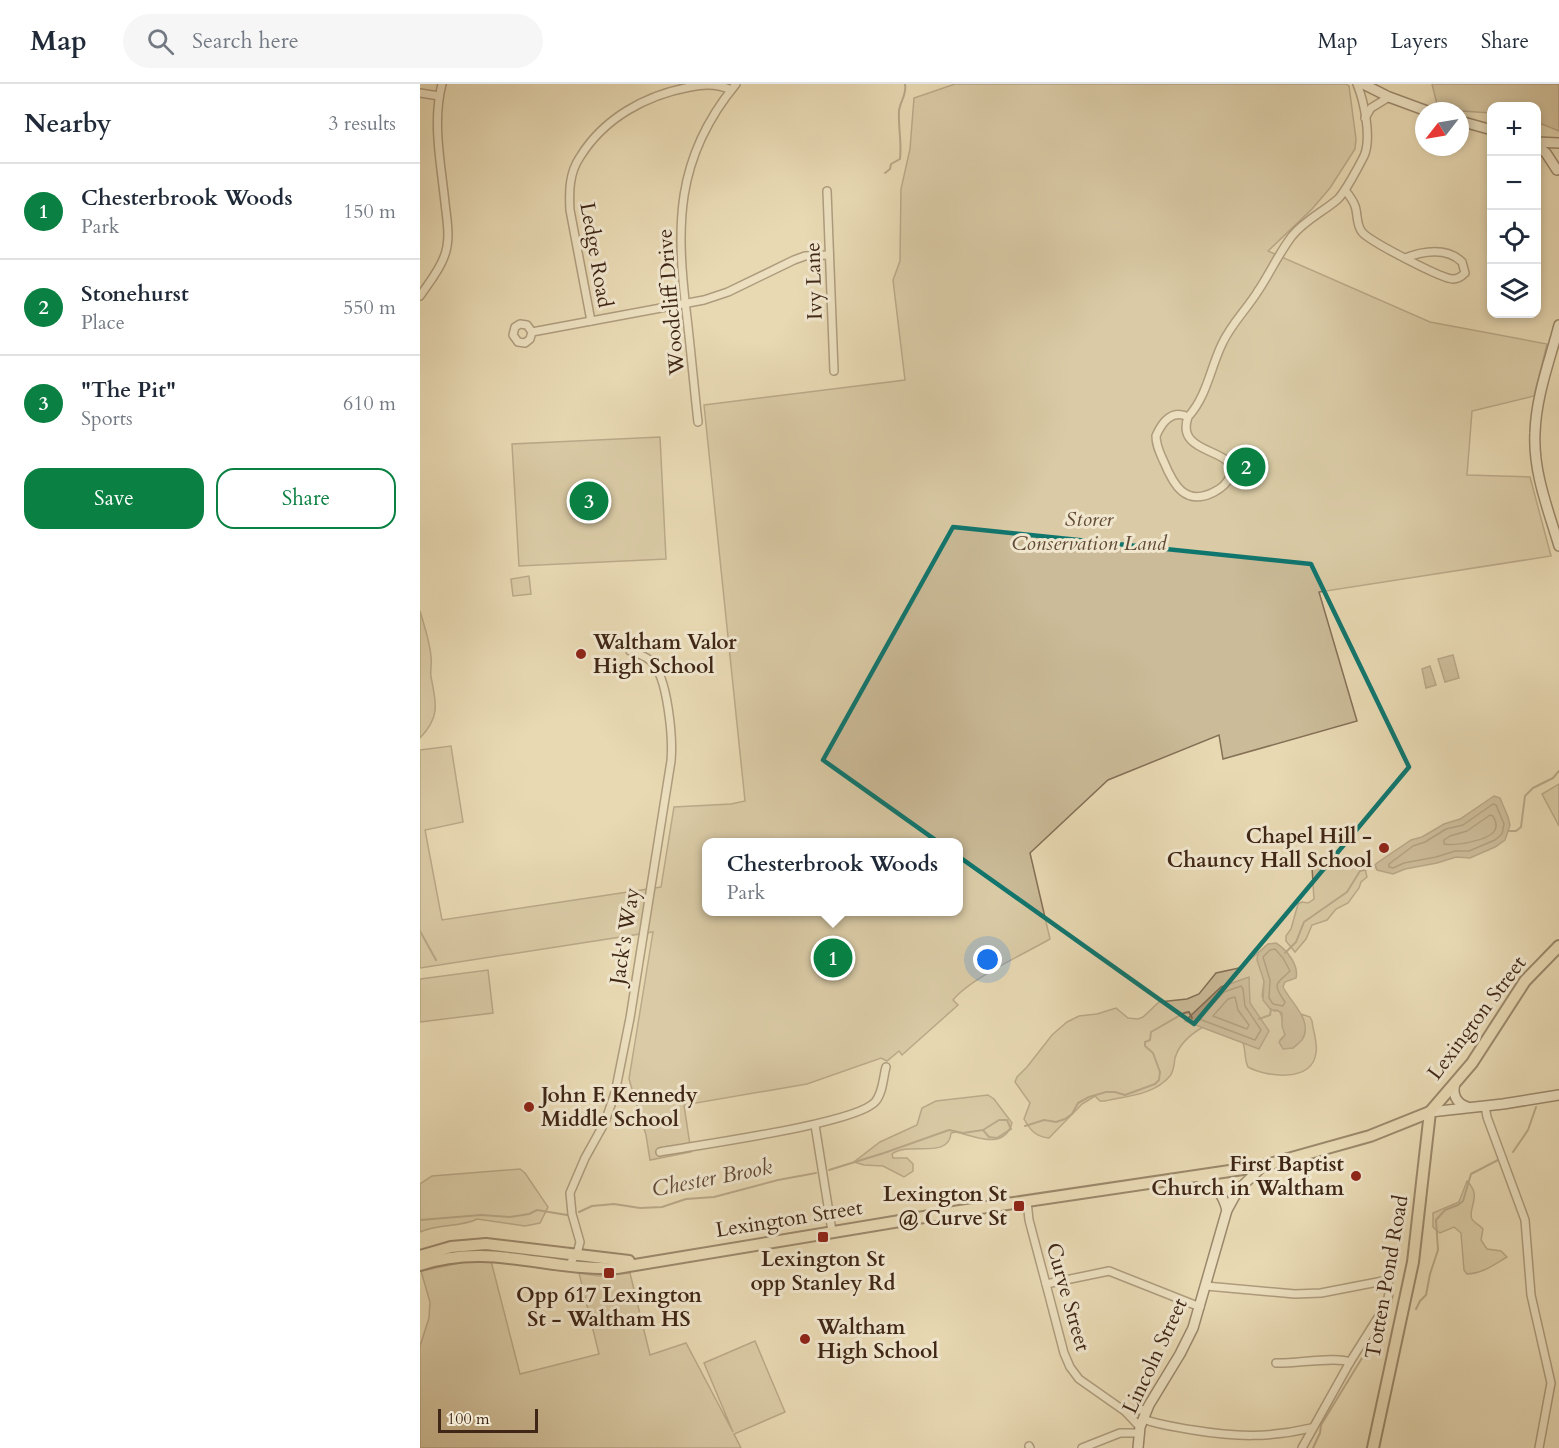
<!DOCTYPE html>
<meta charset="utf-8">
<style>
:root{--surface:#fff;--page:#f6f6f7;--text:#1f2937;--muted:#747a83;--line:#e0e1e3;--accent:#0b8043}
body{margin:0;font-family:Cardo,serif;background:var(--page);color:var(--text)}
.controls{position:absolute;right:18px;top:18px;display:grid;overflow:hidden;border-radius:12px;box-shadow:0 3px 9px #0003}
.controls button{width:54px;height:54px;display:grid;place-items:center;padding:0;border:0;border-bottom:2px solid var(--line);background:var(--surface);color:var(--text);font:30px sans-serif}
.compass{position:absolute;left:995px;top:18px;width:54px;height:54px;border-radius:50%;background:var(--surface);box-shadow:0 3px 9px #0003;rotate:239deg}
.scale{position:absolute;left:18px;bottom:15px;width:100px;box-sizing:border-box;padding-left:6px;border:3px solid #3f2616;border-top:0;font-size:16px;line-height:21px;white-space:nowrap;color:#3f2616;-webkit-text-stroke:4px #f0e6ce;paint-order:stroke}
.you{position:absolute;left:568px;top:876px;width:21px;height:21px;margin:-15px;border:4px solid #fff;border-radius:50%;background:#1a73e8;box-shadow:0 0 0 9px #1a73e833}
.badge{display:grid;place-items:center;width:39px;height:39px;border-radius:50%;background:var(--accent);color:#fff;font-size:20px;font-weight:700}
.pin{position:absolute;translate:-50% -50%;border:3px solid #fff;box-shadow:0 2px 6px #0006}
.popup{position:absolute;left:282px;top:754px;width:261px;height:78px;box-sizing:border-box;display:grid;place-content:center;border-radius:12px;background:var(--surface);filter:drop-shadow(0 2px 4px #0005);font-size:20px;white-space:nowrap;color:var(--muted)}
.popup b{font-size:22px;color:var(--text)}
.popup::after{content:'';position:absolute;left:50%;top:100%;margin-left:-12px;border:12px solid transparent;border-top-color:var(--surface)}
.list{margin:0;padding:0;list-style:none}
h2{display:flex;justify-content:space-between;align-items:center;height:78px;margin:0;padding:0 24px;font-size:26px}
h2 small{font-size:20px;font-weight:400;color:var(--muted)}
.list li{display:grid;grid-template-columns:39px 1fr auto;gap:18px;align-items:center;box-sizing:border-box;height:96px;padding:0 24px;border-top:2px solid var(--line)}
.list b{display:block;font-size:22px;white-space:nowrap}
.list p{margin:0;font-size:20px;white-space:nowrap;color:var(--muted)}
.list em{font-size:20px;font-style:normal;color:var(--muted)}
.actions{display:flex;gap:12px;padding:18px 24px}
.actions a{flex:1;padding:14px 0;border:2px solid var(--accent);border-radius:18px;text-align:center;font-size:21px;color:var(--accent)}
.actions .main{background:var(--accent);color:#fff}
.icon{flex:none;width:33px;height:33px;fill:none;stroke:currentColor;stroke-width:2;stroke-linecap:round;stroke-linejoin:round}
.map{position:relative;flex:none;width:1139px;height:1364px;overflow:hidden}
header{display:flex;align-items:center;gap:36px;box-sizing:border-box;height:84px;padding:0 30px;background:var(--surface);border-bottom:2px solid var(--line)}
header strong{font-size:28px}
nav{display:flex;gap:33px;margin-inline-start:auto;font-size:21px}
.search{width:420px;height:54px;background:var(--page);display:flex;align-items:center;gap:15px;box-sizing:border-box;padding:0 21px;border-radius:33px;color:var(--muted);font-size:22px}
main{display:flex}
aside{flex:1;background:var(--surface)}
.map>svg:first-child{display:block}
.green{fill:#cbbb98;stroke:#857057;stroke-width:1.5;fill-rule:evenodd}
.water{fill:#af9c7e;stroke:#826d54;stroke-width:1.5}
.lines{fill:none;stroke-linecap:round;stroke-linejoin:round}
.shore{stroke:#77614a;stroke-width:1.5}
.stream{stroke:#826d54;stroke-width:2}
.street-casing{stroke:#69533d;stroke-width:10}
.secondary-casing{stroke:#3f2616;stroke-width:12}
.primary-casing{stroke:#3f2616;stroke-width:14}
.street{stroke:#f0e6ce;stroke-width:7}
.secondary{stroke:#f0e6ce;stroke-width:9}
.primary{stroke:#e8d9b3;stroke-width:10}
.marked{fill:none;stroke:#0f766e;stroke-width:4.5;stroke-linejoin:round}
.poi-dot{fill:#8f2418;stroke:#f0e6ce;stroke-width:2}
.labels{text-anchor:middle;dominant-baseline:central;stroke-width:6;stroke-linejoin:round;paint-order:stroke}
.street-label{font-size:21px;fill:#3f2616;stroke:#f0e6ce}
.park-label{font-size:21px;font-style:italic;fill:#624b36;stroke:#f0e6ce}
.poi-label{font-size:21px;font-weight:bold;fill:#3f2616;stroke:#f0e6ce;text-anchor:start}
.water-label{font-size:22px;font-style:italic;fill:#614935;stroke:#f0e6ce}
</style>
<header>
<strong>Map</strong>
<div class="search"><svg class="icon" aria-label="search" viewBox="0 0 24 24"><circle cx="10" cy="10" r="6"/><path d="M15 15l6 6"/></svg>Search here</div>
<nav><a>Map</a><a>Layers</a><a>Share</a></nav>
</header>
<main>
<aside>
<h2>Nearby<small>3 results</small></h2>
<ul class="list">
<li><span class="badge">1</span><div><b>Chesterbrook Woods</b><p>Park</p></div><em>150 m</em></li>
<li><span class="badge">2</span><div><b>Stonehurst</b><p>Place</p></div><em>550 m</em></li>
<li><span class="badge">3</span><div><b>&quot;The Pit&quot;</b><p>Sports</p></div><em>610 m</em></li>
</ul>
<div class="actions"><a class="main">Save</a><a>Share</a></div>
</aside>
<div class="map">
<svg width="1139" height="1364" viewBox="0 0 1139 1364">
<rect width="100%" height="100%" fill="#e8d9b3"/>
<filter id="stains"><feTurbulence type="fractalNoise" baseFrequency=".00333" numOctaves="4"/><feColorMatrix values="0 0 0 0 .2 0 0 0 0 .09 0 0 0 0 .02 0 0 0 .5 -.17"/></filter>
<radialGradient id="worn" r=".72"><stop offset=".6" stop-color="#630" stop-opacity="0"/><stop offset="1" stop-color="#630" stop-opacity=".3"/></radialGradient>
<g class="green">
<path d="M535,0H926L929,2L936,55L935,65L910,104L892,125L848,167L1010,238L1127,260L1114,312L1052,327L1047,391L1110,393L1131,472L899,508L937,637L803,675L799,651L688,696L610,769L630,855C606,869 549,895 533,916L538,921L482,971L479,967L467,977L461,974L387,1000L264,1021L271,1068L230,1076L226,1051L209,995L233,848L0,884V666L31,662L43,738L5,746L22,836L241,803L254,723L311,720L325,717L284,321L485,296L473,196L480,177L481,105L490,65L494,14ZM287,758H539V828H287Z"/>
<path d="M1012,0H1139V47L1117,38L1116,22H1072L1071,29L1041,27L1017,20Z"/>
<path d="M240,353L246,475L99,482L92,360Z"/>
<path d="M109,492L111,510L93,512L91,495Z"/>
<path d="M0,527C4,541 10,558 11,573C12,580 10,586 11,593C16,619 21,632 0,654Z"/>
<path d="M1139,700V742L1122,710Z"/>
<path d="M904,775H911L918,780C930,776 934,778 944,781L947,793L941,798L939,804L928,819L916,825L907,836L892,841L886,855L875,868L866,857V852L871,845L878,820L882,818L888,819L894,815L892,783L894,779Z"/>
<path d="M838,869L844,897L842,912L854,927H859C863,931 863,944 865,951L860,956L873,964C886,955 887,944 881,930L890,933L892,937C893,947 898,959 896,969C892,999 846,993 828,983C824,975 826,967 823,959C817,948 794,946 783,943C771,950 759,960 755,974C754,980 754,987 750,992C734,1011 707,1012 685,1017H680L675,1012L662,1020L629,1054C616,1053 610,1046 604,1035L610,1019L595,998L597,993L607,983L632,951L647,938L659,932L677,930L696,924L708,934L718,935L723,933L739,918L767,915L779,910L796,889L819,884Z"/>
<path d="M68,886L73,929L0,938V895Z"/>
<path d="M568,1011L574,1015L592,1039C584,1067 555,1052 536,1048L531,1049C529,1076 489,1057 472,1070L473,1074H487L493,1080V1087L484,1093L463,1082L444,1081L434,1078L460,1058L497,1041L502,1024L516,1017Z"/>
<path d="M100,1085L105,1089L128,1123L120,1139L105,1142L57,1135C43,1143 18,1140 0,1148V1100L12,1092Z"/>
<path d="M1047,1097C1063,1113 1047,1124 1052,1135C1054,1139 1060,1141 1063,1145L1061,1156L1067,1165L1081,1167L1087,1173C1075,1180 1062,1190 1047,1190L1044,1186L1041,1149L1034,1143L1020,1149L1016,1146L1013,1143V1129L1039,1118Z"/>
<path d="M54,1176L71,1177L100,1290L179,1270L159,1189L179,1192L210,1189L230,1271L266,1259L313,1348L284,1279L335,1257L365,1328L314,1350L321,1364H0V1262L9,1234L10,1218L1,1187Z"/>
</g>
<g class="water">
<path d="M1033,571L1039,594L1025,598L1018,575Z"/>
<path d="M1010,582L1016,601L1006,604L1002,585Z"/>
<path d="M1074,712L1080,714L1088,733L1090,741L1085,756L1075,763L1050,774L1036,773L1017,779L985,785L973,790L957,786L955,781L957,779L991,756L1002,753L1024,740L1040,735Z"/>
<path d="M856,859C867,866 879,881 876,894L865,898L863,903C871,919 894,937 882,956L873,964L863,965L859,958L865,951L862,942V929L857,926H851L843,916L844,897L837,876L838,869L848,860Z"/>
<path d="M829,893L830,919L849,947L839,965L765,937L801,903Z"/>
</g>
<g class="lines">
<g class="shore">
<path d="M1073,720L1076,721L1084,740L1082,750L1075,756L1049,767H1035L1016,773L984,779L973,784L969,783V780L993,762L1005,758L1026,745L1043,741Z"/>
<path d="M1070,731L1073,732C1075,736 1078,741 1075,746C1069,757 1034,762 1024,760V756L1030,752L1047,747Z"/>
<path d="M855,865L863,874L870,887C857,900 851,898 865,918L863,922L853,920L849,914L850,896L843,873L850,866Z"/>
<path d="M821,902L823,905L825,922L841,946L835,956L779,935L804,908Z"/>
<path d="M815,913L818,926L829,941L827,945L793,932L808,915Z"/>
</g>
<g class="stream">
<path d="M465,89L470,85L471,80L480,75C482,57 478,44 479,27C480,17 487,11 485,0"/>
<path d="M1088,747H1096L1101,743L1105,712L1113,704L1133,694L1139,687"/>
<path d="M0,847L16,876"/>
<path d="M865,869L876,858L884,838L927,808L940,787L956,783"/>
<path d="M839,935L850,931L851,925"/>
<path d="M605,1042L624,1036L636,1038L645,1035L652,1030L658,1019L669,1013L686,1008H695L705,1011L735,1000L739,996L740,988L733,969L725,962V958L730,956L731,948L764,929L769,928L772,934"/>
<path d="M1093,1068L1108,1046L1116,1023"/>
<path d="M409,1086L464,1069L529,1046L543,1049L563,1046L579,1036H587L591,1045L577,1054L569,1053L563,1046"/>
<path d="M159,1128L172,1122L194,1120L220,1124L242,1123L266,1115L294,1113L358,1096L396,1089"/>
<path d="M0,1136L61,1131L90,1133L109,1130L117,1126L147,1131"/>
<path d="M996,1225L1000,1217L1006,1211L1010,1190L1018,1166L1016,1136L1025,1126L1038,1121L1043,1117L1051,1090L1078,1076"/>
<path d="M893,1364L900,1349L901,1341L961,1243L967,1237"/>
</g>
<g class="street-casing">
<g id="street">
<path d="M0,9L19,12"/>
<path d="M945,34L951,24L969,13"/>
<path d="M925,106C929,111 933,116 935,122C938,130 936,141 942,148C949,157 1022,195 1033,195C1038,195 1041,193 1045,189L1042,178C1027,163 1003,167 985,174"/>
<path d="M407,107L414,287"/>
<path d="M0,212C8,200 19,187 24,173C31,156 27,137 25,119C21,80 12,38 22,0"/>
<path d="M171,237L150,126C149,108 149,89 160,73C184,34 226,11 270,3C284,0 299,0 311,6"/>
<path d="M112,248L110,255L105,259L98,258L93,251L95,243L100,240L107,241L112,248L284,216L308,208L374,176L385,172L409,171"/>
<path d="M768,333C754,373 821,363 810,392C807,400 800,405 794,408C765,423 753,400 744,378C740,369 736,362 736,352C742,338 752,325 768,333C787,312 790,285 802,260C811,240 827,225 838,207C850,189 859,169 872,152C885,136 903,128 918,115C925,108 939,82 944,72C952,54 944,17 937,0"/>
<path d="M278,338C274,303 271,268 267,234C256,143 254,75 316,0"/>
<path d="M1065,1022L1067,1033L1105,1136L1111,1211L1131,1299L1119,1364"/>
<path d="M395,1041L412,1147"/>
<path d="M240,1068C277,1061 435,1040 455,1018C463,1009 463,994 466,983"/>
<path d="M607,1117L609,1136L626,1200L644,1269L650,1283L659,1295L706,1328L720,1343"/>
<path d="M149,1182L158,1166L160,1158L152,1130L150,1109L165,1074L185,1038L195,1009L210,934L251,677C253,655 248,592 231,577C225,572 217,569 210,567"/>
<path d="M626,1200L689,1187L780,1223"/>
<path d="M786,1202L875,1210L901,1209L968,1196L969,1209L967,1219L930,1278L882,1364"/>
<path d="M856,1279C874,1280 917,1272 930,1278"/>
<path d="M706,1328L727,1325"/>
<path d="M723,1335C739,1341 756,1343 773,1346C815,1353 849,1354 891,1344"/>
<path d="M609,1362L610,1364"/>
<path d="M662,1364L700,1349H720"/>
</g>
</g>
<g class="secondary-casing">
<g id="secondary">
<path d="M943,0L969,13L1007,27"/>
<path d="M1040,37L1072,46"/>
<path d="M1116,58L1139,59"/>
<path d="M1116,61L1126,69L1137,86"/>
<path d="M1139,241C1130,276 1116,312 1115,349C1113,388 1128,425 1139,462"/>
<path d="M1035,999C1032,1010 1036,1019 1047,1023"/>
<path d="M1010,1028L1083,1020L1139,1011"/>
<path d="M777,1092C794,1099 802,1108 807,1126"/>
<path d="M718,1364L720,1343L729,1321L760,1270L773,1244L807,1126L818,1106L843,1082"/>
</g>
</g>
<g class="primary-casing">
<g id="primary">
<path d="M0,1172L31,1163L66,1160L209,1177"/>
<path d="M0,1181C70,1158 127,1187 197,1184L540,1127L823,1085L843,1082L950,1052L1010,1028L1052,979L1105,897L1139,862"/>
<path d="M953,1364L993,1178L1010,1028"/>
</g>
</g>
<use href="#street" class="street"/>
<use href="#secondary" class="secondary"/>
<use href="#primary" class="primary"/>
</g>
<path d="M0 0H1139V1364H0ZM533,443L891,480L989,683L774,940L403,676Z" fill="#e8d9b3" fill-opacity=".55" fill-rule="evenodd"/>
<path class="marked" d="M533,443L891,480L989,683L774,940L403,676Z"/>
<g class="poi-dot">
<circle cx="161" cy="570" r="6"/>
<circle cx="964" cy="764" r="6"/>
<circle cx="109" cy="1023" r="6"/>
<circle cx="936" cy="1092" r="6"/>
<rect x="593" y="1116" width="12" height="12" rx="3"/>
<rect x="397" y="1147" width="12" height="12" rx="3"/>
<rect x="183" y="1183" width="12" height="12" rx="3"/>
<circle cx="385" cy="1255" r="6"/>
</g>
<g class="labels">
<g class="street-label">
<text transform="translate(176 171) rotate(80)">Ledge Road</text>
<text transform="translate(394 197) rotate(-92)">Ivy Lane</text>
<text transform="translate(251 218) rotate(-95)">Woodcliff Drive</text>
<text transform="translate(205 852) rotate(-81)">Jack's Way</text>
<text transform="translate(1057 934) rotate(-53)">Lexington Street</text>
<text transform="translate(369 1135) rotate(-9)">Lexington Street</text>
<text transform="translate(967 1193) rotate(-80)">Totten Pond Road</text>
<text transform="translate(648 1213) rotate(74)">Curve Street</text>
<text transform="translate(735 1272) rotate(-65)">Lincoln Street</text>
</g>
<g class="park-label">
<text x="669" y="435">Storer<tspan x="669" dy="24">Conservation Land</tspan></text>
</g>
<g class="poi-label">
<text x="173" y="558">Waltham Valor<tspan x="173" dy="24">High School</tspan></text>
<text x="952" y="752" text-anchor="end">Chapel Hill -<tspan x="952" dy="24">Chauncy Hall School</tspan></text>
<text x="121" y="1011">John F. Kennedy<tspan x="121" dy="24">Middle School</tspan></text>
<text x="924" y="1080" text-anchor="end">First Baptist<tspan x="924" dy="24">Church in Waltham</tspan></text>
<text x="587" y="1110" text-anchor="end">Lexington St<tspan x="587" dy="24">@ Curve St</tspan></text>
<text x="403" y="1175" text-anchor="middle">Lexington St<tspan x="403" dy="24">opp Stanley Rd</tspan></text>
<text x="189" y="1211" text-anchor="middle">Opp 617 Lexington<tspan x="189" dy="24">St - Waltham HS</tspan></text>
<text x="397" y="1243">Waltham<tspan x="397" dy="24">High School</tspan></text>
</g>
<g class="water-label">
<text transform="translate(292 1094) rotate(-11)">Chester Brook</text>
</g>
</g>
<rect width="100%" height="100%" filter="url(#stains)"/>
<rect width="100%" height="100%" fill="url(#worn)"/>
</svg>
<div class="controls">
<button>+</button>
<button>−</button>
<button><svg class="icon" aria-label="locate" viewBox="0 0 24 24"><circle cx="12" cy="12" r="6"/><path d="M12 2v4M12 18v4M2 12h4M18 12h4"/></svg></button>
<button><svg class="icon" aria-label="layers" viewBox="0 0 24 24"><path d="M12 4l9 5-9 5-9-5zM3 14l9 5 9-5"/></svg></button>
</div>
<svg class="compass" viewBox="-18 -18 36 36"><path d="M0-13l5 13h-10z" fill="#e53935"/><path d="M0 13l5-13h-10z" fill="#747a83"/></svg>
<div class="scale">100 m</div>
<div class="you"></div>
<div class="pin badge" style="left:413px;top:874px">1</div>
<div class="popup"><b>Chesterbrook Woods</b>Park</div>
<div class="pin badge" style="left:826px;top:383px">2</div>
<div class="pin badge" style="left:169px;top:417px">3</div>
</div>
</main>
